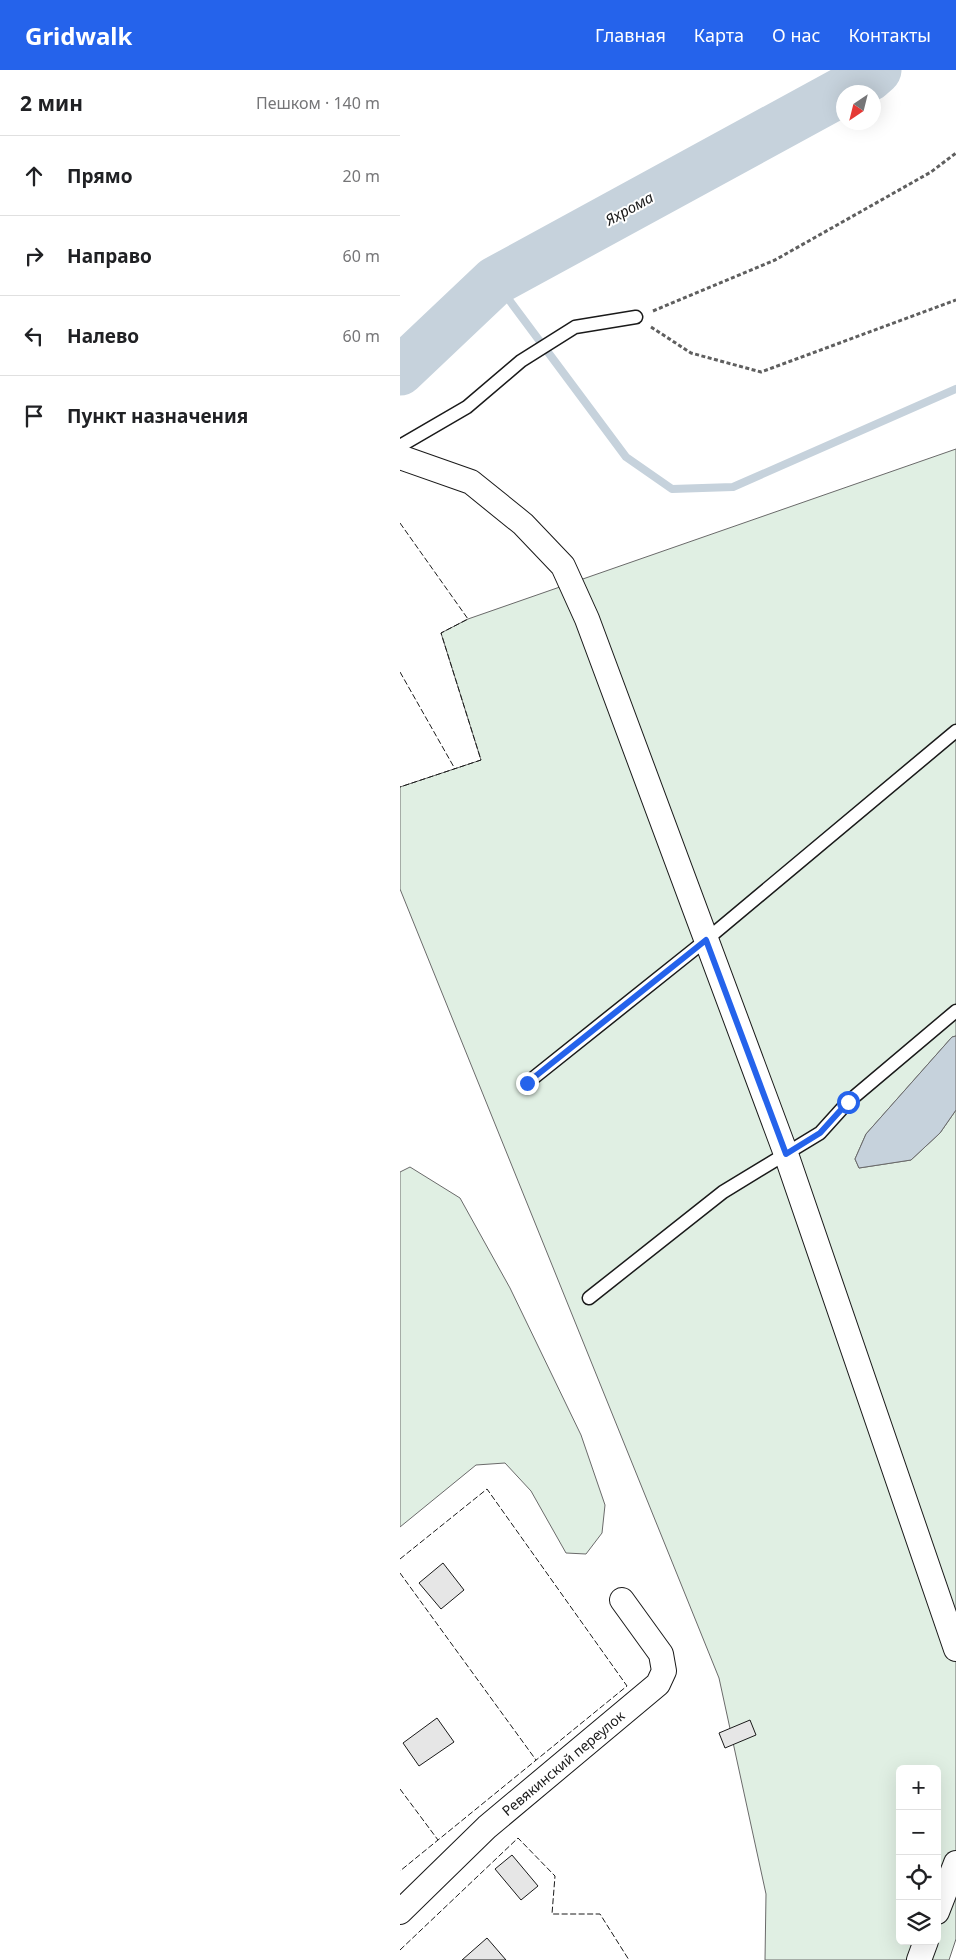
<!DOCTYPE html>
<html lang="ru">
<meta charset="utf-8">
<style>
:root{--surface:#fff;--page:#f2f2f2;--text:#202124;--muted:#757577;--line:#e0e0e0;--accent:#2563eb}
body{margin:0;font-family:"Noto Sans",sans-serif;background:var(--page);color:var(--text)}
.controls{position:absolute;right:15px;bottom:15px;display:grid;overflow:hidden;border-radius:8px;box-shadow:0 5px 20px #0002}
.controls button{width:45px;height:45px;display:grid;place-items:center;padding:0;border:0;border-bottom:1px solid var(--line);background:var(--surface);color:var(--text);font:25px sans-serif}
.compass{position:absolute;left:436px;top:15px;width:45px;height:45px;border-radius:50%;background:var(--surface);box-shadow:0 5px 20px #0002;rotate:215deg}
.stop{position:absolute;width:15px;height:15px;margin:-11px;border:4px solid #2563eb;border-radius:50%;background:#fff}
.stop.end{background:#2563eb;border-color:#fff;box-shadow:0 1px 5px #0008}
.list{margin:0;padding:0;list-style:none}
h2{display:flex;justify-content:space-between;align-items:center;height:65px;margin:0;padding:0 20px;font-size:21px}
h2 small{font-size:16px;font-weight:400;color:var(--muted)}
.list li{display:grid;grid-template-columns:32px 1fr auto;gap:15px;align-items:center;box-sizing:border-box;height:80px;padding:0 20px;border-top:1px solid var(--line)}
.list b{display:block;font-size:19px;white-space:nowrap}
.list em{font-size:16px;font-style:normal;color:var(--muted)}
.icon{flex:none;width:28px;height:28px;fill:none;stroke:currentColor;stroke-width:2;stroke-linecap:round;stroke-linejoin:round}
.map{position:relative;flex:none;width:556px;height:1890px;overflow:hidden}
header{display:flex;align-items:center;gap:30px;box-sizing:border-box;height:70px;padding:0 25px;background:var(--accent);color:#fff}
header strong{font-size:24px}
nav{display:flex;gap:28px;margin-inline-start:auto;font-size:18px}
main{display:flex}
aside{flex:1;background:var(--surface)}
.map>svg:first-child{display:block}
.green{fill:#e0efe3;stroke:#6a6a6a;fill-rule:evenodd}
.water{fill:#c6d2dc;stroke:#6a6a6a}
.lines{fill:none;stroke-linecap:round;stroke-linejoin:round}
.stream{stroke:#c6d2dc;stroke-width:8}
.river{stroke:#c6d2dc;stroke-width:49}
.building{fill:#e6e6e6;stroke:#1a1a1a}
.lane-casing{stroke:#1a1a1a;stroke-width:15}
.street-casing{stroke:#1a1a1a;stroke-width:26}
.path{stroke:#5f5f5f;stroke-width:3;stroke-dasharray:4 2.5;stroke-linecap:butt}
.lane{stroke:#fff;stroke-width:12}
.street{stroke:#fff;stroke-width:24}
.fence{stroke:#1a1a1a;stroke-width:1;stroke-dasharray:6 2.5;stroke-linecap:butt}
.route{stroke:#2563eb;stroke-width:6}
.labels{text-anchor:middle;dominant-baseline:central;stroke-width:4;stroke-linejoin:round;paint-order:stroke}
.street-label{font-size:14px;fill:#1a1a1a;stroke:#fff}
.water-label{font-size:15px;font-style:italic;fill:#1a1a1a;stroke:#fff}
</style>
<header>
<strong>Gridwalk</strong>
<nav><a>Главная</a><a>Карта</a><a>О нас</a><a>Контакты</a></nav>
</header>
<main>
<aside>
<h2>2 мин<small>Пешком · 140 m</small></h2>
<ul class="list">
<li><svg class="icon" aria-label="ahead" viewBox="0 0 24 24"><path d="M12 20V5M6 11l6-6 6 6"/></svg><div><b>Прямо</b></div><em>20 m</em></li>
<li><svg class="icon" aria-label="right" viewBox="0 0 24 24"><path d="M7 20v-9h11M14 6l5 5-5 5"/></svg><div><b>Направо</b></div><em>60 m</em></li>
<li><svg class="icon" aria-label="left" viewBox="0 0 24 24"><path d="M17 20v-9H6M10 6l-5 5 5 5"/></svg><div><b>Налево</b></div><em>60 m</em></li>
<li><svg class="icon" aria-label="arrive" viewBox="0 0 24 24"><path d="M6 21V4h12l-3 4 3 4H6"/></svg><div><b>Пункт назначения</b></div></li>
</ul>
</aside>
<div class="map">
<svg width="556" height="1890" viewBox="0 0 556 1890">
<rect width="100%" height="100%" fill="#fff"/>
<g class="green">
<path d="M556,379V966L552,967L466,1064L455,1089L459,1098L511,1090L540,1063L556,1040V1869L549,1890H365L366,1824L319,1608L0,819V717L81,690L41,563L68,549ZM500,1699H537V1871H500Z"/>
<path d="M10,1097L60,1128L110,1218L181,1365L205,1435L202,1463L186,1484L166,1483L131,1421L105,1393L76,1395L0,1457V1102Z"/>
</g>
<path class="water" d="M556,966V1040L540,1063L511,1090L459,1098L455,1089L466,1064L552,967Z"/>
<g class="lines">
<path class="stream" d="M95,211L226,387L272,419L333,417L556,319"/>
<path class="river" d="M0,301L95,211L469,7L477,0"/>
</g>
<g class="building">
<path d="M43,1493L64,1520L41,1539L19,1513Z"/>
<path d="M37,1648L54,1672L19,1696L3,1673Z"/>
<path d="M350,1650L356,1665L325,1678L319,1663Z"/>
<path d="M112,1785L138,1816L121,1830L95,1799Z"/>
<path d="M87,1868L106,1890H62Z"/>
</g>
<g class="lines">
<g class="lane-casing">
<g id="lane">
<path d="M0,376L67,337L121,291L175,257L236,247"/>
<path d="M127,1013L306,870L556,661"/>
<path d="M189,1228L323,1122L420,1063L448,1032L556,941"/>
</g>
</g>
<g class="street-casing">
<g id="street">
<path d="M0,387L71,412L123,454L163,496L187,549L386,1084L556,1579"/>
<path d="M0,1842L87,1757L258,1614L264,1601L261,1584L222,1530"/>
<path d="M537,1842L556,1793"/>
<path d="M519,1890L526,1871"/>
</g>
</g>
<g class="path">
<path d="M253,241L375,190L531,102L556,83"/>
<path d="M251,257L291,283L361,302L556,230"/>
</g>
<use href="#lane" class="lane"/>
<use href="#street" class="street"/>
<g class="fence">
<path d="M0,453L68,549L41,563L81,690L0,717"/>
<path d="M0,602L55,699"/>
<path d="M0,1489L87,1419L227,1616L0,1801"/>
<path d="M0,1503L136,1690"/>
<path d="M0,1719L38,1770"/>
<path d="M0,1880L118,1768L155,1806L152,1844H200L229,1890"/>
</g>
</g>
<g class="lines">
<path class="route" d="M127,1013L306,870L386,1084L420,1063L448,1032"/>
</g>
<g class="labels">
<g class="street-label">
<text transform="translate(163 1693) rotate(-40)">Ревякинский переулок</text>
</g>
<g class="water-label">
<text transform="translate(229 138) rotate(-29)">Яхрома</text>
</g>
</g>
</svg>
<div class="controls">
<button>+</button>
<button>−</button>
<button><svg class="icon" aria-label="locate" viewBox="0 0 24 24"><circle cx="12" cy="12" r="6"/><path d="M12 2v4M12 18v4M2 12h4M18 12h4"/></svg></button>
<button><svg class="icon" aria-label="layers" viewBox="0 0 24 24"><path d="M12 4l9 5-9 5-9-5zM3 14l9 5 9-5"/></svg></button>
</div>
<svg class="compass" viewBox="-18 -18 36 36"><path d="M0-13l5 13h-10z" fill="#e53935"/><path d="M0 13l5-13h-10z" fill="#757577"/></svg>
<div class="stop" style="left:448px;top:1032px"></div>
<div class="stop end" style="left:127px;top:1013px"></div>
</div>
</main>
